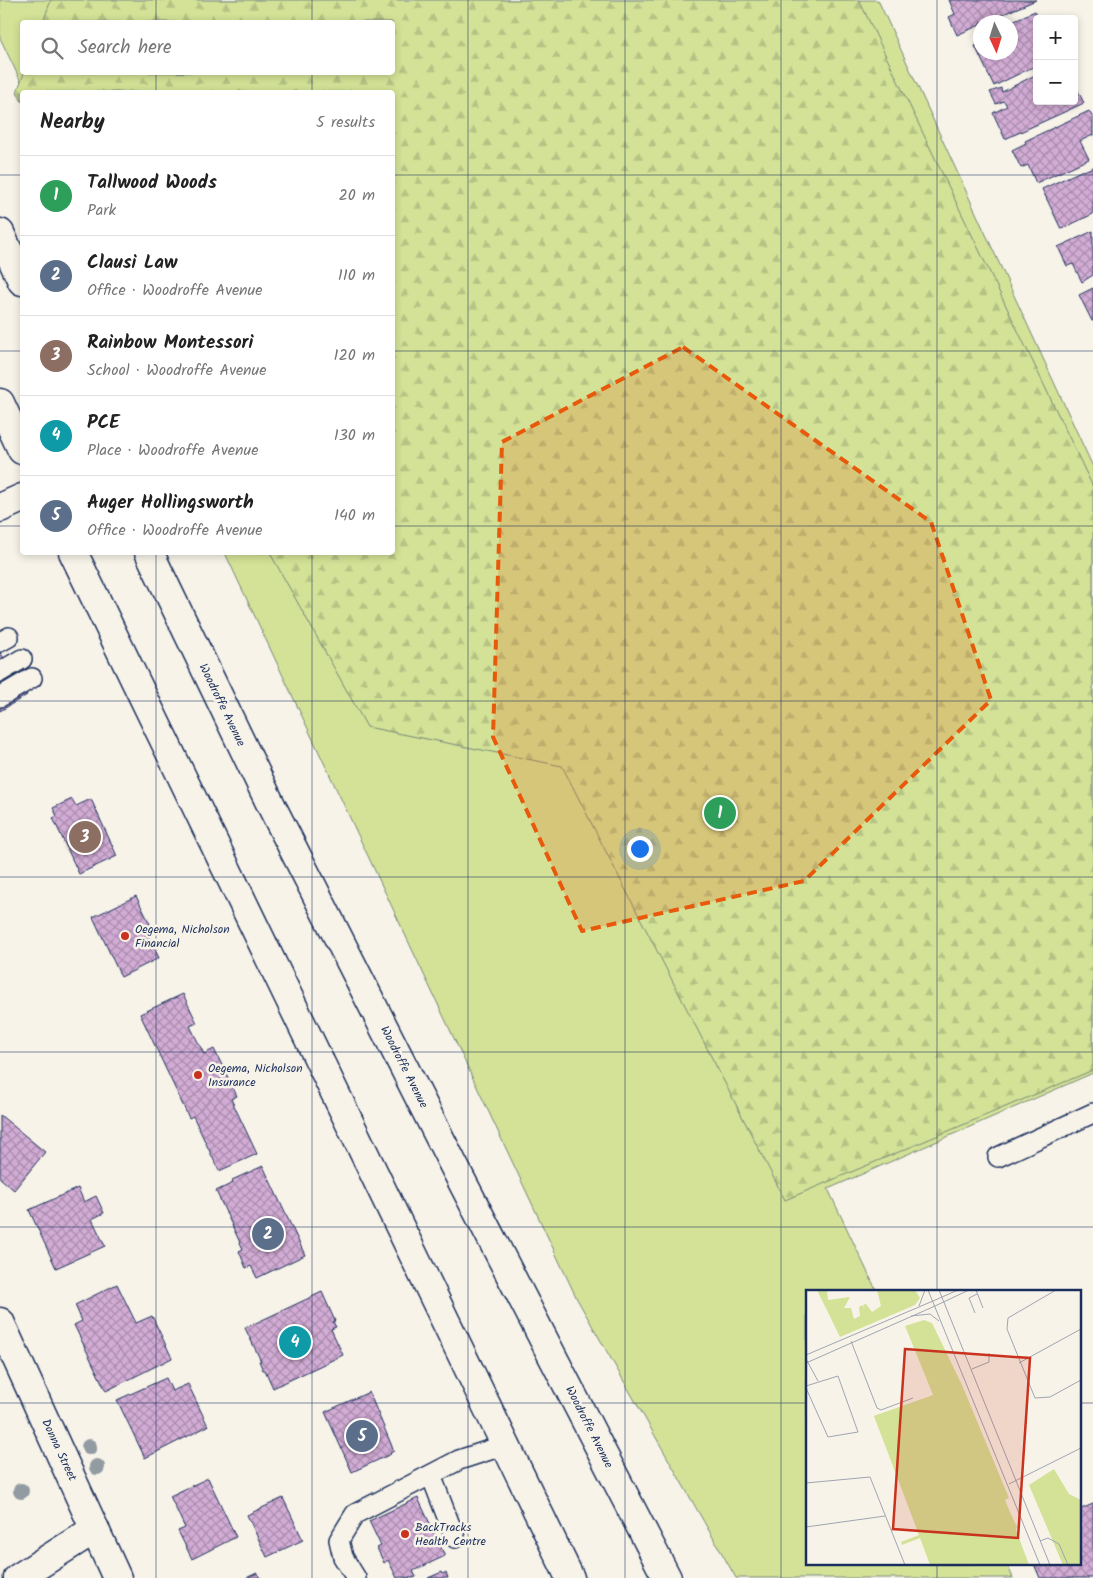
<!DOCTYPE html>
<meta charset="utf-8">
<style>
:root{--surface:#fff;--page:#f2f2f2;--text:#222;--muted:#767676;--line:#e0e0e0;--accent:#0f766e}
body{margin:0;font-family:Kalam,sans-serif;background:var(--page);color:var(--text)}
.controls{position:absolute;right:15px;top:15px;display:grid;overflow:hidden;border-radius:5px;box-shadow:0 2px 8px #0003}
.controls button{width:45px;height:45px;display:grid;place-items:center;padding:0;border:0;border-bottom:1px solid var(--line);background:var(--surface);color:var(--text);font:25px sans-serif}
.compass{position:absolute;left:973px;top:15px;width:45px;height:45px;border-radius:50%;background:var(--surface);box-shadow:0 2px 8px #0003;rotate:176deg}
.you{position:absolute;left:639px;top:848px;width:18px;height:18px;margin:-12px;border:4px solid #fff;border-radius:50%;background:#1a73e8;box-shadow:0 0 0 8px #1a73e833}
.badge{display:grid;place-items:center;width:32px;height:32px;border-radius:50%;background:var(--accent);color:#fff;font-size:16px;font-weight:700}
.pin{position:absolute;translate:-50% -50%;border:2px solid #fff;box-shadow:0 1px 5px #0006}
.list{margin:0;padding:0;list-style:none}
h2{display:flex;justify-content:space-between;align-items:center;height:65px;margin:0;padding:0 20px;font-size:21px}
h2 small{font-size:16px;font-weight:400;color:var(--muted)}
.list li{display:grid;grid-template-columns:32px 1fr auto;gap:15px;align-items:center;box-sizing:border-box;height:80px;padding:0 20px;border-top:1px solid var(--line)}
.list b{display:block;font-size:19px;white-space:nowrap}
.list p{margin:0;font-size:16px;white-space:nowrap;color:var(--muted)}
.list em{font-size:16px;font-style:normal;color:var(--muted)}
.icon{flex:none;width:28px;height:28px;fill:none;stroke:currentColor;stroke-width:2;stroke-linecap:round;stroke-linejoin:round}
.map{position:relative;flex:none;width:1093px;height:1578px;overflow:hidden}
.search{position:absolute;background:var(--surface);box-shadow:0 2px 8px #0003;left:20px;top:20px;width:375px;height:55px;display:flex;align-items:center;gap:12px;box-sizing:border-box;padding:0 18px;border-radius:5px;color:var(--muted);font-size:19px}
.panel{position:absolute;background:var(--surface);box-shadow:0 2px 8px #0003;left:20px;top:90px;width:375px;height:465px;border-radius:5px}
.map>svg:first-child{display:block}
.green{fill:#d3e296;stroke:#77887a;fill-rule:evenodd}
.forest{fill:url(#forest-firs);stroke:#77887a}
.building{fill:url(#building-cross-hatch);stroke:#1b2f5e}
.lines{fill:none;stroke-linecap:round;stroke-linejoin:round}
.service-casing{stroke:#1b2f5e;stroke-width:22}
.minor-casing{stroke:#1b2f5e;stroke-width:31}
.secondary-casing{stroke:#1b2f5e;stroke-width:31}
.service{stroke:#f7f3e8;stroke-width:19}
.minor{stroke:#f7f3e8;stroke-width:28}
.secondary{stroke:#f7f3e8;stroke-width:28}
.tree{fill:#929ba2}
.marked{fill:#e8590c;fill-opacity:0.2;stroke:#e8590c;stroke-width:4;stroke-dasharray:10 6;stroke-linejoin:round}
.grid{fill:none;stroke:#1b2f5e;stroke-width:1;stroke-opacity:0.55}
.poi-dot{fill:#c8321e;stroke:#f7f3e8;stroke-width:2}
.labels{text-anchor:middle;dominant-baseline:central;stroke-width:5;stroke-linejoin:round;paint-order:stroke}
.street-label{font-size:12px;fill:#1b2f5e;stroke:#f7f3e8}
.poi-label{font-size:12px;fill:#1b2f5e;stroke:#f7f3e8;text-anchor:start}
.inset-road{fill:none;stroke:#9fa5b1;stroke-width:1}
.view{fill:#c8321e;fill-opacity:0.15;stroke:#c8321e;stroke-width:2.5}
.inset-edge{fill:none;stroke:#1b2f5e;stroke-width:2.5}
</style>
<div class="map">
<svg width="1093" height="1578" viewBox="0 0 1093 1578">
<defs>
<pattern id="forest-firs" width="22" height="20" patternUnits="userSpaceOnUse" patternTransform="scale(1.25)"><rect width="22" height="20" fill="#d3e296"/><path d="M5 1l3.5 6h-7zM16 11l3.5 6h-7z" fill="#b5c284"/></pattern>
<pattern id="building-cross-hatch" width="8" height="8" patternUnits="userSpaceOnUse" patternTransform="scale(1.25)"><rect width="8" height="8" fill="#d2acd4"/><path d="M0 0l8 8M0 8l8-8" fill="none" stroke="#aa8caf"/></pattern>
</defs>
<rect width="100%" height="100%" fill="#f7f3e8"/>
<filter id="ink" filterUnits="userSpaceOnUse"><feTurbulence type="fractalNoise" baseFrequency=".02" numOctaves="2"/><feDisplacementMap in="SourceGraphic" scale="10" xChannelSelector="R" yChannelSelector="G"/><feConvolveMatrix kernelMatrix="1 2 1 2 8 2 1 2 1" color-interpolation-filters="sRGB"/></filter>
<g filter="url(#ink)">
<path class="green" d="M0,0H878L1093,467V1073L828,1189L877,1292H807V1564H1007L1013,1578H736L577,1299L225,553L392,552V92H26L0,38ZM22,22H392V72H22Z"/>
<path class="forest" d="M51,0H859L1093,487V1070L785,1200L562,766L367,727L270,553L392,552V92H22V102L17,92L24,73L392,72V22H43Z"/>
<g class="building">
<path d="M949,0H1036L985,22H980V25L957,35L949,17L955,14Z"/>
<path d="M1035,11L1038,19H1037V33L1034,34L1037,39V65L994,86L975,46L980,43V52H1010V22Z"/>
<path d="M1037,74V101H1074V83L1084,103L1005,139L993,113L1007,106L1004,101L996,104L990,92L1001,88L1002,92Z"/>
<path d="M1089,111L1093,118V135L1080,141L1089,159L1036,183L1028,165L1021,168L1012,150L1026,143L1025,141Z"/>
<path d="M1093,167V214L1061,229L1042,189L1083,170L1084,171Z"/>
<path d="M1093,231V275L1082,282L1073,264L1067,266L1058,247Z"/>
<path d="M1093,288V321H1092L1079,295Z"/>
<path d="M0,652L27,695L0,711Z"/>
<path d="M72,799L76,806L91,799L117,856L79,874L53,818L57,816L53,808Z"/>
<path d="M136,896L150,924L144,927L159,958L121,977L93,917Z"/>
<path d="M183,994L197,1023L190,1026L204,1054L214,1049L237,1096L231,1099L257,1154L219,1171L193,1116L189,1118L140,1014Z"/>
<path d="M0,1115L45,1152L14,1190L0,1178Z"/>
<path d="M263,1166L305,1255L257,1278L251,1266L246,1268L239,1251L243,1249L216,1191L233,1183L232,1180Z"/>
<path d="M78,1188L84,1202L96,1196L104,1213L92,1219L105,1246L56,1268L29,1210Z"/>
<path d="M117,1284L136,1323L152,1316L172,1358L106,1391L74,1325L82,1321L75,1305Z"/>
<path d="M322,1292L335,1321L333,1322L336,1327L331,1329L343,1355L273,1388L265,1370H263L259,1361H261L245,1328Z"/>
<path d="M166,1378L172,1391L188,1384L208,1426L145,1458L117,1400Z"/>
<path d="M369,1392L394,1451L390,1453L391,1454L352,1472L325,1412Z"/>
<path d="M208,1478L236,1537L192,1559L178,1531L185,1528L170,1496Z"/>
<path d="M283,1498L303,1540L267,1557L247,1515Z"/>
<path d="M418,1498L445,1556L413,1571L416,1577L413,1578L400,1577L397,1578L388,1560L384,1563L377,1548L381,1546L369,1521Z"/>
<path d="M1093,1504V1578H1040L1034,1564H1079V1510Z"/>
<path d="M442,1572L443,1574L446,1572L448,1578H428Z"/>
<path d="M257,1573L260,1578H246Z"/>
</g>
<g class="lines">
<g class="service-casing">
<g id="service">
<path d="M0,642L9,637"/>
<path d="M0,672L22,659"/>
<path d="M0,697L32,678"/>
<path d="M998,1157L1093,1113"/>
<path d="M431,1475L455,1538"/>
<path d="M356,1578L343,1557L339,1540L355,1514L459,1460L505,1445"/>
</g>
</g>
<g class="minor-casing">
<g id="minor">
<path d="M0,508L22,498"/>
<path d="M0,1322L117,1578"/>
<path d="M18,1578L95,1529"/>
</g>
</g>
<g class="secondary-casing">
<g id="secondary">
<path d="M0,233L22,281"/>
<path d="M0,403L22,450"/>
<path d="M73,552L570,1578"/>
<path d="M149,552L272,807L453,1164L667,1578"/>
</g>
</g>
<use href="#service" class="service"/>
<use href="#minor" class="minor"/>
<use href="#secondary" class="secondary"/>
</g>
<g class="tree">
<circle cx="89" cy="1447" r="8"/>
<circle cx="97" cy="1467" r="8"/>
<circle cx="21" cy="1491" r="8"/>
</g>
</g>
<path class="marked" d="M683,347L931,522L991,700L804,881L582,931L493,737L502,442Z"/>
<path class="grid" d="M156,0V22M312,0V22M468,0V1578M625,0V1578M781,0V1578M937,0V1292M156,72V92M312,72V92M0,175H22M392,175H1093M0,351H22M392,351H1093M0,526H22M392,526H1093M156,552V1578M312,552V1578M0,701H1093M0,877H1093M0,1052H1093M0,1227H1093M0,1403H807M1079,1403H1093M937,1564V1578"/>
<g class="poi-dot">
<circle cx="125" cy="936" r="5"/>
<circle cx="198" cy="1075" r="5"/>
<circle cx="405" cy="1534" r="5"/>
</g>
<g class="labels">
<g class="street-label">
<text transform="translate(222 705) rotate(64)">Woodroffe Avenue</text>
<text transform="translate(404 1067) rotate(63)">Woodroffe Avenue</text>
<text transform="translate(589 1427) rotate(63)">Woodroffe Avenue</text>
<text transform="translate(59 1450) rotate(65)">Donna Street</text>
</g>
<g class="poi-label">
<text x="135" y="929">Oegema, Nicholson<tspan x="135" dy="14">Financial</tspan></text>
<text x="208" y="1068">Oegema, Nicholson<tspan x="208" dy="14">Insurance</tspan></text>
<text x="415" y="1527">BackTracks<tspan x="415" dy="14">Health Centre</tspan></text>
</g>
</g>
<g transform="translate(806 1290)">
<rect width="275" height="275" fill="#f7f3e8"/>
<path d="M11,0H21L22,10L44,7L38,18H45L48,29L54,26L53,17L56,15L59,19L57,15L60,14L66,22L75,16L71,0H109L114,8L109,15L34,47ZM118,30L126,33L156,95L203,208L199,210L223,275H124L114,248L96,255L95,252L113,245L68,126L127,105L99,36ZM248,179L263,204L275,210V275H257L223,195Z" fill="#d3e296"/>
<path d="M132,105L154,156L176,162L211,237L205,249L215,270L212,275H127L68,126Z" fill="#d3e296"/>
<path class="inset-road" d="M122,0L234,275M133,0L244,275M170,0L177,18M250,0L202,28L201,39L229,108L244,107L275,90M127,11L152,0M113,16L119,0M129,16L163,0M169,23L163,8L171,4M105,26L124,24L133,31M45,51L71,118L75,120L107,108M0,65L127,11M0,69L12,91M0,73L129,16M213,73L275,39M166,79L183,72V63M0,96L32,86L52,142L22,147L0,98M0,193L64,187L99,275M203,194L275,158M0,237L79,226M234,251L242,248L253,254L262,275"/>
<path class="view" d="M99,59L224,68L212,248L87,239Z"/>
<rect width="275" height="275" class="inset-edge"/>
</g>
</svg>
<div class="controls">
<button>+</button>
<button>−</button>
</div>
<svg class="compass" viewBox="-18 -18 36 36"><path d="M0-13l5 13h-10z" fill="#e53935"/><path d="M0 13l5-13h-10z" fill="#767676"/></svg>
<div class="you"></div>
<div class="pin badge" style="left:720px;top:813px;background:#2e9e5b">1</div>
<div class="pin badge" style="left:268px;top:1234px;background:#5c6f8a">2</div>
<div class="pin badge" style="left:85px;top:837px;background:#8d6e63">3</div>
<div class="pin badge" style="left:295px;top:1342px;background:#0f9aa8">4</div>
<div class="pin badge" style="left:362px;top:1436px;background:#5c6f8a">5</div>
<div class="search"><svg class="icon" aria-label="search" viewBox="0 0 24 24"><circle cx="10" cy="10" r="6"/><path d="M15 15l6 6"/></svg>Search here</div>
<section class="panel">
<h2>Nearby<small>5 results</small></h2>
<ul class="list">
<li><span class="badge" style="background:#2e9e5b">1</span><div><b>Tallwood Woods</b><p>Park</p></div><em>20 m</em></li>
<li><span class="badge" style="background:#5c6f8a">2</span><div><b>Clausi Law</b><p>Office · Woodroffe Avenue</p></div><em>110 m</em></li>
<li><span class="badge" style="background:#8d6e63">3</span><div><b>Rainbow Montessori</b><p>School · Woodroffe Avenue</p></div><em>120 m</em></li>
<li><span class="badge" style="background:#0f9aa8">4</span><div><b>PCE</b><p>Place · Woodroffe Avenue</p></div><em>130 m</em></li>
<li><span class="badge" style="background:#5c6f8a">5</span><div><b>Auger Hollingsworth</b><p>Office · Woodroffe Avenue</p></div><em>140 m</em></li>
</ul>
</section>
</div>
